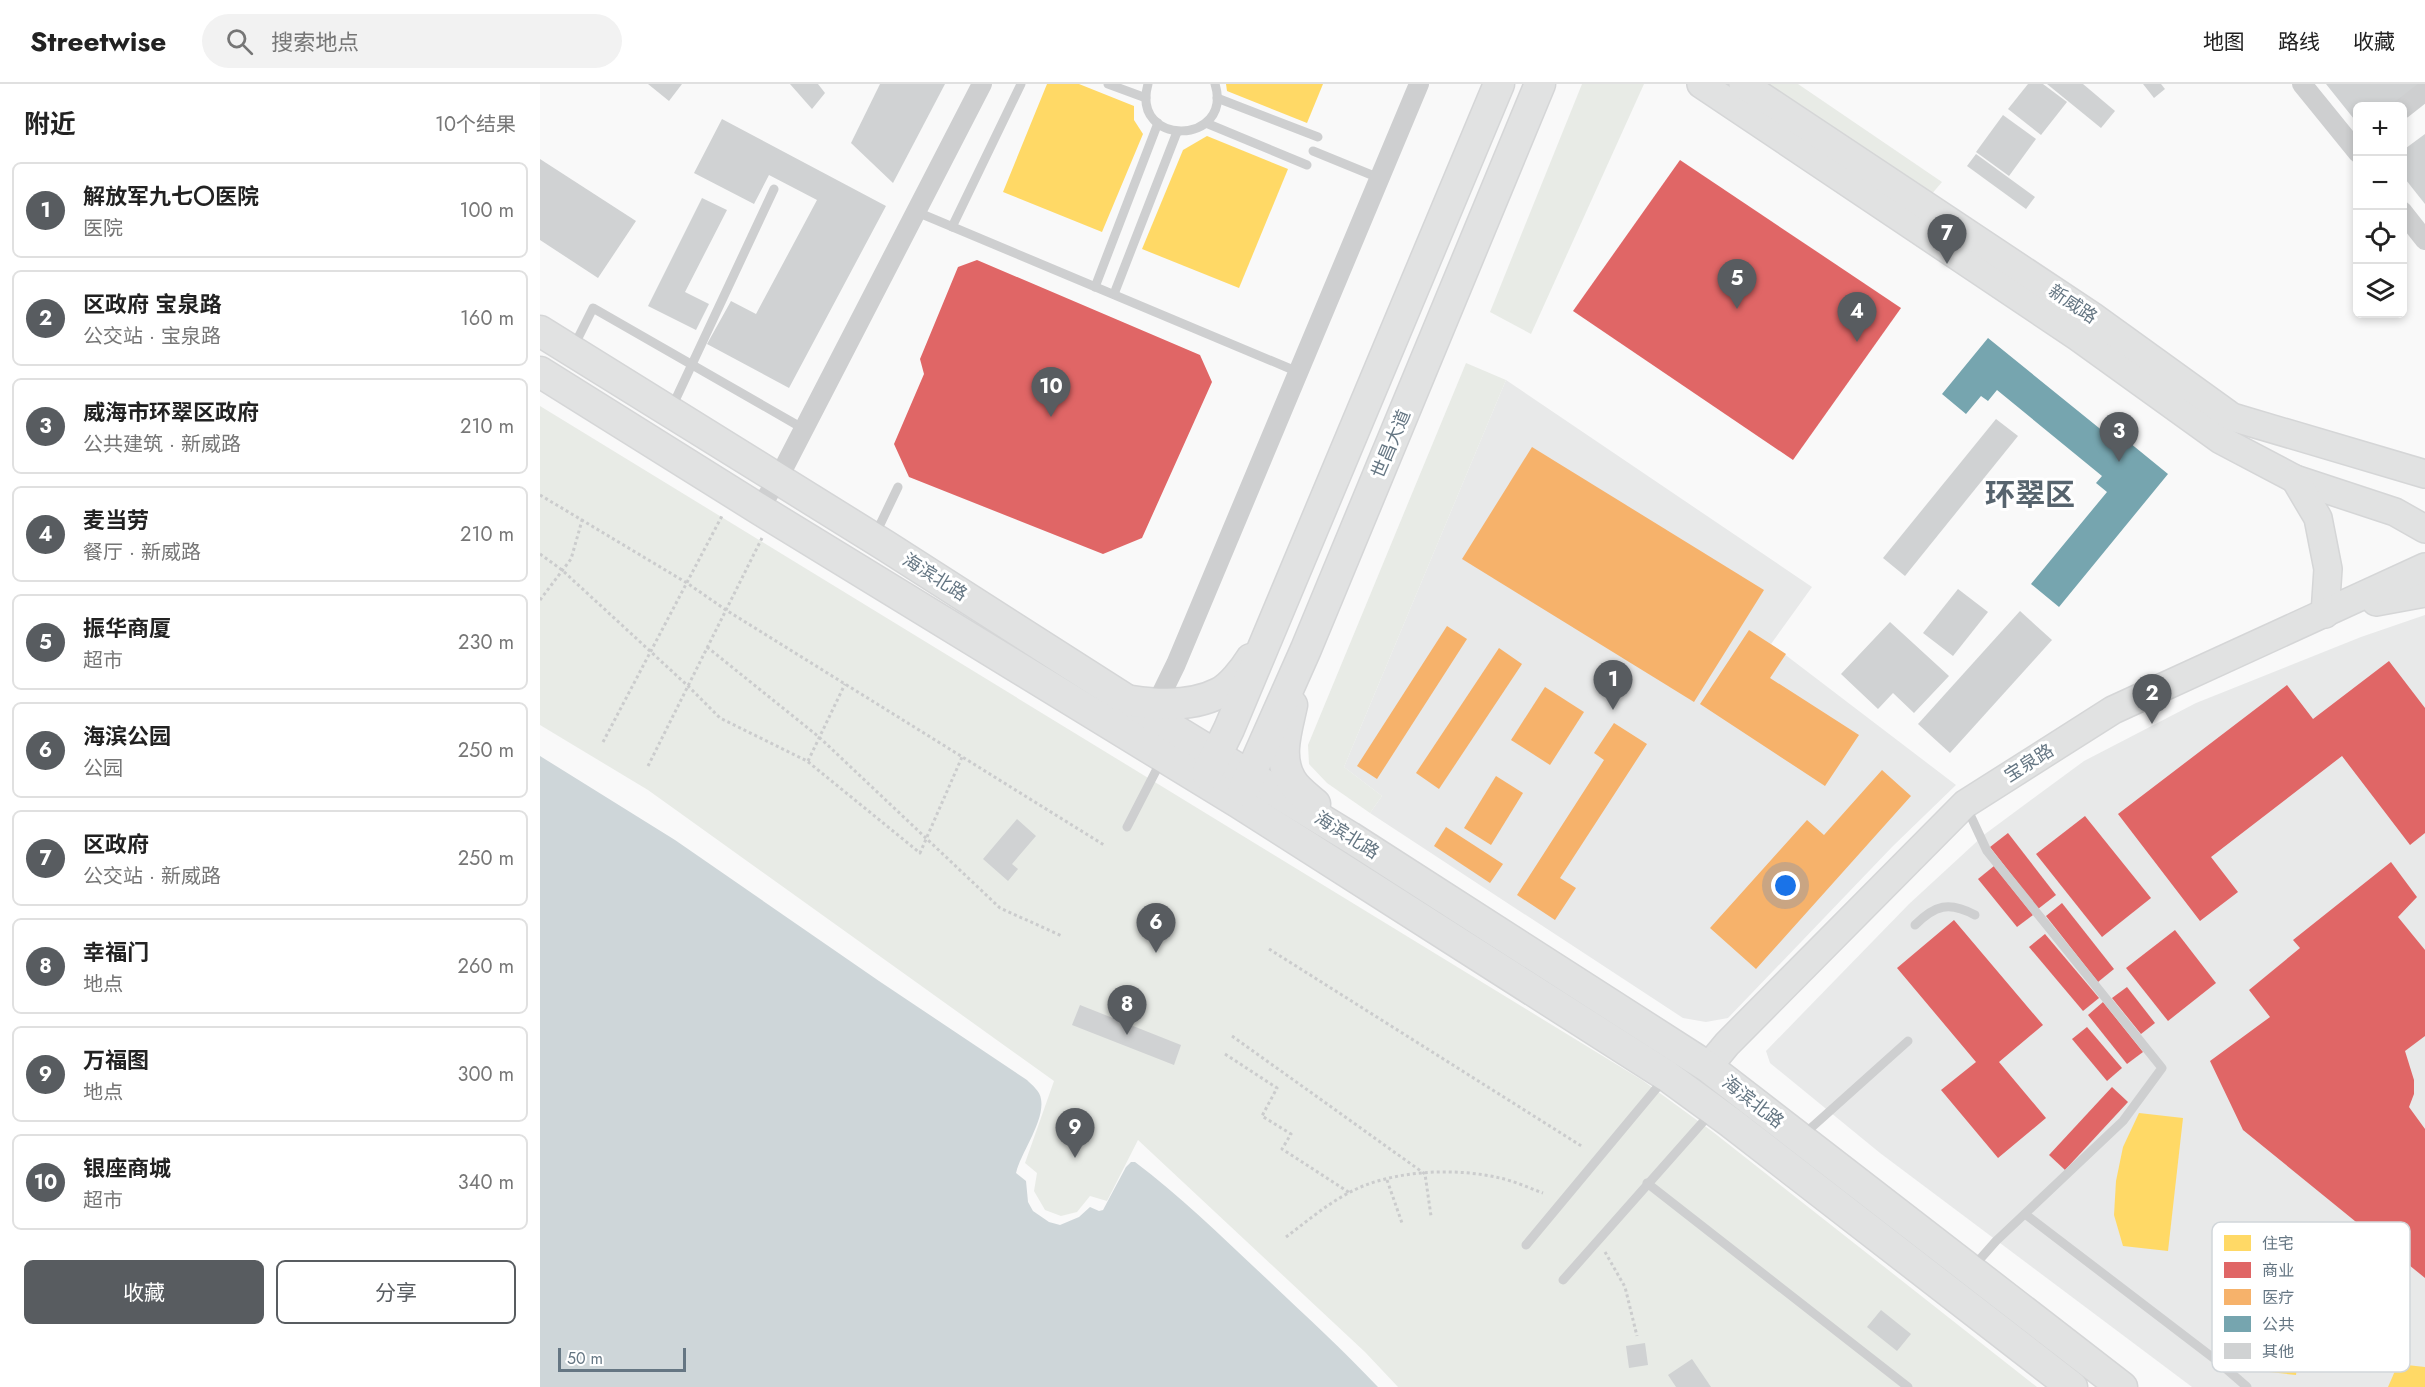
<!DOCTYPE html>
<html lang="zh">
<meta charset="utf-8">
<style>
:root{--surface:#fff;--page:#f2f2f2;--text:#222;--muted:#767676;--line:#e0e0e0;--accent:#585c60}
body{margin:0;font-family:Jost,"Noto Sans SC",sans-serif;background:var(--page);color:var(--text)}
.controls{position:absolute;right:18px;top:18px;display:grid;overflow:hidden;border-radius:9px;box-shadow:0 3px 9px #0003}
.controls button{width:54px;height:54px;display:grid;place-items:center;padding:0;border:0;border-bottom:2px solid var(--line);background:var(--surface);color:var(--text);font:30px sans-serif}
.scale{position:absolute;left:18px;bottom:15px;width:128px;box-sizing:border-box;padding-left:6px;border:3px solid #657683;border-top:0;font-size:16px;line-height:21px;white-space:nowrap;color:#657683;-webkit-text-stroke:4px #fff;paint-order:stroke}
.you{position:absolute;left:1246px;top:802px;width:21px;height:21px;margin:-15px;border:4px solid #fff;border-radius:50%;background:#1a73e8;box-shadow:0 0 0 9px #1a73e833}
.badge{display:grid;place-items:center;width:39px;height:39px;border-radius:50%;background:var(--accent);color:#fff;font-size:20px;font-weight:700}
.pin{position:absolute;translate:-50% -50px;filter:drop-shadow(0 2px 3px #0008)}
.pin::after{content:'';position:absolute;top:32px;width:21px;height:18px;background:inherit;clip-path:polygon(0 0,100% 0,50% 100%)}
.list{margin:0;padding:0;list-style:none}
h2{display:flex;justify-content:space-between;align-items:center;height:78px;margin:0;padding:0 24px;font-size:26px}
h2 small{font-size:20px;font-weight:400;color:var(--muted)}
.list li{display:grid;grid-template-columns:39px 1fr auto;gap:18px;align-items:center;box-sizing:border-box;height:96px;margin:0 12px 12px;padding:0 12px;border:2px solid var(--line);border-radius:9px}
.list b{display:block;font-size:22px;white-space:nowrap}
.list p{margin:0;font-size:20px;white-space:nowrap;color:var(--muted)}
.list em{font-size:20px;font-style:normal;color:var(--muted)}
.actions{display:flex;gap:12px;padding:18px 24px}
.actions a{flex:1;padding:14px 0;border:2px solid var(--accent);border-radius:9px;text-align:center;font-size:21px;color:var(--accent)}
.actions .main{background:var(--accent);color:#fff}
.icon{flex:none;width:33px;height:33px;fill:none;stroke:currentColor;stroke-width:2;stroke-linecap:round;stroke-linejoin:round}
.map{position:relative;flex:none;width:1885px;height:1303px;overflow:hidden}
header{display:flex;align-items:center;gap:36px;box-sizing:border-box;height:84px;padding:0 30px;background:var(--surface);border-bottom:2px solid var(--line)}
header strong{font-size:28px}
nav{display:flex;gap:33px;margin-inline-start:auto;font-size:21px}
.search{width:420px;height:54px;background:var(--page);display:flex;align-items:center;gap:15px;box-sizing:border-box;padding:0 21px;border-radius:33px;color:var(--muted);font-size:22px}
main{display:flex}
aside{flex:1;background:var(--surface)}
.map>svg:first-child{display:block}
.built{fill:#e8e9e9}
.green{fill:#e8ebe6}
.water{fill:#ced6d9}
.homes{fill:#ffd966}
.shops{fill:#e06666}
.health{fill:#f6b26b}
.public{fill:#76a5af}
.building{fill:#d0d2d3}
.lines{fill:none;stroke-linecap:round;stroke-linejoin:round}
.secondary-casing{stroke:#d5d6d7;stroke-width:30}
.primary-casing{stroke:#d5d6d7;stroke-width:33}
.path{stroke:#cbcccd;stroke-width:3;stroke-dasharray:3 3;stroke-linecap:butt}
.lane{stroke:#cecfd0;stroke-width:9}
.street{stroke:#cecfd0;stroke-width:20}
.secondary{stroke:#e1e2e2;stroke-width:27}
.primary{stroke:#e1e2e2;stroke-width:30}
.labels{text-anchor:middle;dominant-baseline:central;stroke-width:6;stroke-linejoin:round;paint-order:stroke}
.street-label{font-size:18px;fill:#657683;stroke:#fff}
.town-label{font-size:30px;font-weight:bold;fill:#57646e;stroke:#fff}
.key{fill:#fff;stroke:#d1d6da;stroke-width:1.5}
.key-label{font-size:16px;fill:#657683}
</style>
<header>
<strong>Streetwise</strong>
<div class="search"><svg class="icon" aria-label="search" viewBox="0 0 24 24"><circle cx="10" cy="10" r="6"/><path d="M15 15l6 6"/></svg>搜索地点</div>
<nav><a>地图</a><a>路线</a><a>收藏</a></nav>
</header>
<main>
<aside>
<h2>附近<small>10个结果</small></h2>
<ul class="list">
<li><span class="badge">1</span><div><b>解放军九七〇医院</b><p>医院</p></div><em>100 m</em></li>
<li><span class="badge">2</span><div><b>区政府 宝泉路</b><p>公交站 · 宝泉路</p></div><em>160 m</em></li>
<li><span class="badge">3</span><div><b>威海市环翠区政府</b><p>公共建筑 · 新威路</p></div><em>210 m</em></li>
<li><span class="badge">4</span><div><b>麦当劳</b><p>餐厅 · 新威路</p></div><em>210 m</em></li>
<li><span class="badge">5</span><div><b>振华商厦</b><p>超市</p></div><em>230 m</em></li>
<li><span class="badge">6</span><div><b>海滨公园</b><p>公园</p></div><em>250 m</em></li>
<li><span class="badge">7</span><div><b>区政府</b><p>公交站 · 新威路</p></div><em>250 m</em></li>
<li><span class="badge">8</span><div><b>幸福门</b><p>地点</p></div><em>260 m</em></li>
<li><span class="badge">9</span><div><b>万福图</b><p>地点</p></div><em>300 m</em></li>
<li><span class="badge">10</span><div><b>银座商城</b><p>超市</p></div><em>340 m</em></li>
</ul>
<div class="actions"><a class="main">收藏</a><a>分享</a></div>
</aside>
<div class="map">
<svg width="1885" height="1303" viewBox="0 0 1885 1303">
<rect width="100%" height="100%" fill="#f9f9f9"/>
<g class="built">
<path d="M966,296L1272,503L1231,560L1416,701L1353,762L1188,934L1166,938L1143,934L830,729L842,712L804,683Z"/>
<path d="M1885,531V1303H1652L1340,1069L1230,979L1226,967L1369,820L1445,750L1544,677L1656,619L1821,553Z"/>
</g>
<g class="green">
<path d="M1042,0H1104L991,250L950,228Z"/>
<path d="M1225,0H1258L1402,98L1390,112Z"/>
<path d="M926,279L966,296L804,683L842,712L830,729L787,699L769,680L768,661Z"/>
<path d="M0,322L1102,996L1173,1048L1497,1303H858L825,1268L598,1056L567,1117L550,1112L537,1128L521,1132L505,1126L494,1107L497,1089L485,1079L514,997L108,706L0,641Z"/>
</g>
<path class="water" d="M0,672L135,756L339,897L487,996C492,1001 500,1007 501,1015C505,1037 481,1068 476,1089L486,1097L488,1118L493,1127L509,1138L520,1141L539,1133L550,1123L559,1127L563,1126L586,1083L591,1078H595C643,1114 685,1156 729,1197C766,1232 803,1266 838,1303H0Z"/>
<g class="homes">
<path d="M507,0H539L594,22V36L603,50L562,148L463,108Z"/>
<path d="M686,0H783L767,39L687,7Z"/>
<path d="M667,52L748,85L699,204L602,165L643,66Z"/>
<path d="M1599,1029L1643,1034L1628,1167L1583,1162L1574,1131L1576,1097L1583,1063Z"/>
<path d="M1726,1153L1771,1158L1756,1291L1711,1286L1702,1254L1704,1221L1711,1187Z"/>
<path d="M1858,1280L1885,1283V1303H1848Z"/>
</g>
<g class="shops">
<path d="M1140,76L1361,224L1253,376L1033,227Z"/>
<path d="M437,176L660,271L672,298L602,454L563,470L369,393L354,360L384,290L380,275L418,183Z"/>
<path d="M1849,577L1885,624V749L1870,761L1802,672L1671,773L1698,808L1660,837L1578,730L1747,601L1773,635Z"/>
<path d="M1545,732L1611,814L1562,853L1496,770Z"/>
<path d="M1468,749L1516,811L1498,825L1450,763Z"/>
<path d="M1851,778L1877,813L1858,833L1885,866V952L1865,967L1874,996V1010L1869,1023L1885,1045V1194L1703,1046L1670,977L1730,933L1709,906L1760,864L1753,856Z"/>
<path d="M1454,782L1493,831L1477,843L1438,795Z"/>
<path d="M1522,819L1574,885L1558,898L1506,832Z"/>
<path d="M1414,836L1503,941L1459,978L1506,1034L1458,1074L1401,1006L1436,978L1357,884Z"/>
<path d="M1635,846L1676,899L1628,937L1586,884Z"/>
<path d="M1505,850L1559,914L1543,927L1489,863Z"/>
<path d="M1587,903L1615,939L1601,950L1572,914Z"/>
<path d="M1563,918L1603,968L1587,980L1548,931Z"/>
<path d="M1547,943L1582,984L1567,997L1532,955Z"/>
<path d="M1572,1003L1588,1018L1525,1086L1509,1071Z"/>
</g>
<g class="health">
<path d="M992,363L1224,506L1154,618L922,475Z"/>
<path d="M907,542L927,555L837,695L817,682Z"/>
<path d="M1209,546L1246,570L1230,594L1319,651L1285,702L1160,620Z"/>
<path d="M959,564L982,580L899,705L876,689Z"/>
<path d="M1005,603L1044,628L1010,681L971,656Z"/>
<path d="M1074,639L1107,660L1020,794L1036,804L1015,836L977,811L1064,676L1054,669Z"/>
<path d="M1342,686L1371,712L1216,885L1170,844L1267,736L1284,751Z"/>
<path d="M956,692L983,709L951,761L924,744Z"/>
<path d="M906,743L963,780L950,799L894,762Z"/>
</g>
<path class="public" d="M1448,254L1585,365L1590,359L1628,390L1519,523L1491,500L1567,408L1556,399L1562,392L1457,306L1448,317L1441,312L1426,330L1402,310Z"/>
<g class="building">
<path d="M108,0H142L129,17Z"/>
<path d="M250,0H278L285,9L272,25Z"/>
<path d="M340,0H405L353,99L311,59Z"/>
<path d="M1488,0H1503L1527,18L1501,51L1468,25Z"/>
<path d="M1507,0H1543L1575,27L1561,44Z"/>
<path d="M1603,0H1621L1625,5L1614,14Z"/>
<path d="M1786,0H1882L1853,22H1818V40Z"/>
<path d="M1463,31L1496,55L1469,92L1436,68Z"/>
<path d="M182,35L346,122L249,304L167,260L191,217L216,230L277,116L229,91L214,120L154,89Z"/>
<path d="M1885,50V120L1862,91V67Z"/>
<path d="M1436,70L1495,113L1486,125L1427,82Z"/>
<path d="M0,75L96,137L58,194L0,156Z"/>
<path d="M162,114L187,126L145,208L169,220L156,246L108,222Z"/>
<path d="M1456,335L1478,352L1365,492L1343,474Z"/>
<path d="M1418,505L1448,528L1413,572L1383,549Z"/>
<path d="M1480,527L1512,556L1410,669L1378,640Z"/>
<path d="M1350,538L1409,592L1374,629L1353,609L1338,625L1301,590Z"/>
<path d="M477,735L496,752L472,780L478,785L468,797L443,775Z"/>
<path d="M540,921L641,961L634,981L532,941Z"/>
<path d="M1341,1226L1371,1250L1357,1267L1327,1243Z"/>
<path d="M1105,1259L1108,1281L1089,1284L1086,1262Z"/>
<path d="M1152,1275L1171,1303H1136L1128,1291Z"/>
</g>
<g class="lines">
<g class="secondary-casing">
<g id="secondary">
<path d="M1161,0L1538,253L1681,356L1755,395L1855,428L1885,445"/>
<path d="M1203,0L1552,232L1692,333L1885,390"/>
<path d="M1755,395L1778,434L1788,485L1785,530"/>
<path d="M1836,518L1885,509"/>
<path d="M1168,983L1187,960L1425,720L1573,626L1885,483"/>
</g>
</g>
<g class="primary-casing">
<g id="primary">
<path d="M0,247L346,462L610,631L810,753L1168,983L1582,1303"/>
<path d="M0,288L219,425L699,719L1127,992L1190,1038L1532,1303"/>
<path d="M592,617C619,621 654,622 679,609C691,603 704,586 711,575"/>
<path d="M752,621C747,645 737,673 751,696C756,705 767,713 775,720"/>
<path d="M667,690L689,645L959,0"/>
<path d="M703,707L766,565L1000,0"/>
</g>
</g>
<g class="path">
<path d="M0,411L147,499L186,526L564,761"/>
<path d="M0,470L22,486L148,602L180,634L267,677L380,769L422,673"/>
<path d="M0,516L31,475L43,433"/>
<path d="M167,563L279,653L460,824L522,852"/>
<path d="M63,658L183,430"/>
<path d="M268,677L305,600"/>
<path d="M108,682L222,454"/>
<path d="M729,865L1043,1063"/>
<path d="M692,952L885,1090L891,1132"/>
<path d="M685,970L737,1004L722,1032L751,1050L742,1065L810,1109"/>
<path d="M847,1096L862,1139"/>
<path d="M746,1153C770,1135 794,1114 823,1102C864,1086 917,1084 960,1094C974,1097 989,1104 1003,1109"/>
<path d="M1065,1168L1085,1203L1097,1252"/>
</g>
<g class="lane">
<path d="M568,0L606,14"/>
<path d="M608,0C590,64 694,61 675,0"/>
<path d="M677,14L778,53"/>
<path d="M666,39L767,81"/>
<path d="M773,67L839,94"/>
<path d="M377,128L758,288"/>
<path d="M412,143L481,0"/>
<path d="M555,203L618,39"/>
<path d="M574,210L637,48"/>
<path d="M34,262L53,224L264,345"/>
<path d="M132,323L234,105"/>
<path d="M336,449L358,403"/>
<path d="M1426,722L1447,767L1622,984L1583,1037L1456,1157L1433,1183"/>
<path d="M587,743L622,675"/>
<path d="M1375,841C1395,821 1409,817 1435,831"/>
<path d="M1262,1052L1368,957"/>
<path d="M1107,1099L1368,1303"/>
<path d="M1485,1130L1676,1276L1707,1303"/>
<path d="M986,1161L1125,994"/>
<path d="M1023,1196L1170,1030"/>
</g>
<g class="street">
<path d="M1762,0L1818,69"/>
<path d="M1862,25L1885,7"/>
<path d="M1862,127L1885,156"/>
<path d="M219,425L238,395L442,0"/>
<path d="M613,627L636,580L879,0"/>
</g>
<use href="#secondary" class="secondary"/>
<use href="#primary" class="primary"/>
</g>
<g class="labels">
<g class="street-label">
<text transform="translate(1533 220) rotate(34)">新威路</text>
<text transform="translate(851 360) rotate(-67)">世昌大道</text>
<text transform="translate(395 493) rotate(32)">海滨北路</text>
<text transform="translate(1489 679) rotate(-32)">宝泉路</text>
<text transform="translate(807 751) rotate(32)">海滨北路</text>
<text transform="translate(1213 1018) rotate(38)">海滨北路</text>
</g>
<g class="town-label">
<text x="1490" y="410">环翠区</text>
</g>
</g>
<rect x="1672" y="1138" width="198" height="150" rx="9" class="key"/>
<rect x="1684" y="1151" width="27" height="16" fill="#ffd966"/>
<rect x="1684" y="1178" width="27" height="16" fill="#e06666"/>
<rect x="1684" y="1205" width="27" height="16" fill="#f6b26b"/>
<rect x="1684" y="1232" width="27" height="16" fill="#76a5af"/>
<rect x="1684" y="1259" width="27" height="16" fill="#d0d2d3"/>
<g class="key-label">
<text x="1722" y="1165">住宅</text>
<text x="1722" y="1192">商业</text>
<text x="1722" y="1219">医疗</text>
<text x="1722" y="1246">公共</text>
<text x="1722" y="1273">其他</text>
</g>
</svg>
<div class="controls">
<button>+</button>
<button>−</button>
<button><svg class="icon" aria-label="locate" viewBox="0 0 24 24"><circle cx="12" cy="12" r="6"/><path d="M12 2v4M12 18v4M2 12h4M18 12h4"/></svg></button>
<button><svg class="icon" aria-label="layers" viewBox="0 0 24 24"><path d="M12 4l9 5-9 5-9-5zM3 14l9 5 9-5"/></svg></button>
</div>
<div class="scale">50 m</div>
<div class="you"></div>
<div class="pin badge" style="left:1073px;top:626px">1</div>
<div class="pin badge" style="left:1612px;top:640px">2</div>
<div class="pin badge" style="left:1579px;top:378px">3</div>
<div class="pin badge" style="left:1317px;top:258px">4</div>
<div class="pin badge" style="left:1197px;top:225px">5</div>
<div class="pin badge" style="left:616px;top:869px">6</div>
<div class="pin badge" style="left:1407px;top:180px">7</div>
<div class="pin badge" style="left:587px;top:951px">8</div>
<div class="pin badge" style="left:535px;top:1074px">9</div>
<div class="pin badge" style="left:511px;top:333px">10</div>
</div>
</main>
